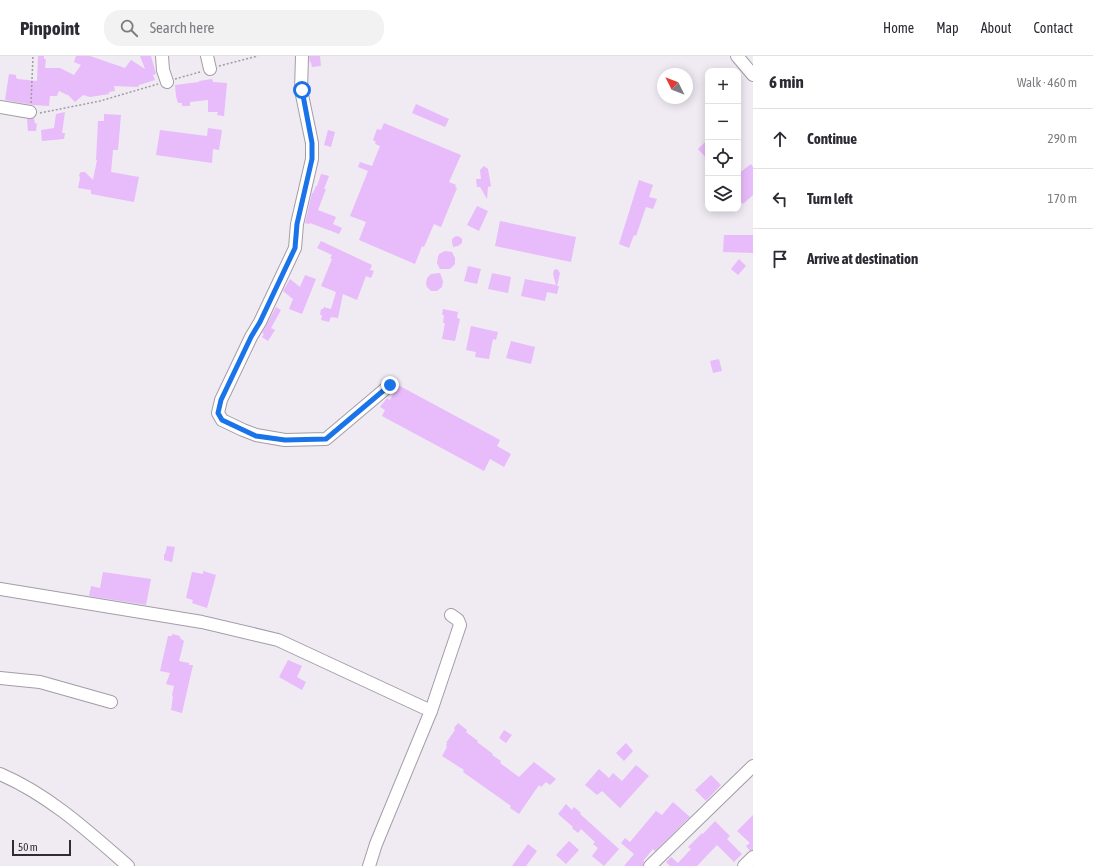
<!DOCTYPE html>
<meta charset="utf-8">
<style>
:root{--surface:#fff;--page:#f2f2f3;--text:#2b2b33;--muted:#7c7c81;--line:#e1e1e2}
body{margin:0;font-family:"Asap Condensed",sans-serif;background:var(--page);color:var(--text)}
.controls{position:absolute;right:12px;top:12px;display:grid;overflow:hidden;border-radius:8px;box-shadow:0 2px 10px #0003}
.controls button{width:36px;height:36px;display:grid;place-items:center;padding:0;border:0;border-bottom:1px solid var(--line);background:var(--surface);color:var(--text);font:20px sans-serif}
.compass{position:absolute;left:657px;top:12px;width:36px;height:36px;border-radius:50%;background:var(--surface);box-shadow:0 2px 10px #0003;rotate:312deg}
.scale{position:absolute;left:12px;bottom:10px;width:59px;box-sizing:border-box;padding-left:4px;border:2px solid #2f2d30;border-top:0;font-size:11px;line-height:14px;white-space:nowrap;color:#2f2d30;-webkit-text-stroke:3px #f0eaf3;paint-order:stroke}
.stop{position:absolute;width:12px;height:12px;margin:-9px;border:3px solid #1a73e8;border-radius:50%;background:#fff}
.stop.end{background:#1a73e8;border-color:#fff;box-shadow:0 1px 4px #0008}
.list{margin:0;padding:0;list-style:none}
h2{display:flex;justify-content:space-between;align-items:center;height:52px;margin:0;padding:0 16px;font-size:17px}
h2 small{font-size:13px;font-weight:400;color:var(--muted)}
.list li{display:grid;grid-template-columns:26px 1fr auto;gap:12px;align-items:center;box-sizing:border-box;height:60px;padding:0 16px;border-top:1px solid var(--line)}
.list b{display:block;font-size:15px;white-space:nowrap}
.list em{font-size:13px;font-style:normal;color:var(--muted)}
.icon{flex:none;width:22px;height:22px;fill:none;stroke:currentColor;stroke-width:2;stroke-linecap:round;stroke-linejoin:round}
.map{position:relative;flex:none;width:753px;height:810px;overflow:hidden}
header{display:flex;align-items:center;gap:24px;box-sizing:border-box;height:56px;padding:0 20px;background:var(--surface);border-bottom:1px solid var(--line)}
header strong{font-size:19px}
nav{display:flex;gap:22px;margin-inline-start:auto;font-size:14px}
.search{width:280px;height:36px;background:var(--page);display:flex;align-items:center;gap:10px;box-sizing:border-box;padding:0 14px;border-radius:16px;color:var(--muted);font-size:15px}
main{display:flex}
aside{flex:1;background:var(--surface)}
.map>svg:first-child{display:block}
.building{fill:#e8bbfa}
.lines{fill:none;stroke-linecap:round;stroke-linejoin:round}
.minor-casing{stroke:#a39da5;stroke-width:14}
.path{stroke:#a09ca2;stroke-width:1.5;stroke-dasharray:2 2;stroke-linecap:butt}
.minor{stroke:#fff;stroke-width:12}
.route{stroke:#1a73e8;stroke-width:5}
</style>
<header>
<strong>Pinpoint</strong>
<div class="search"><svg class="icon" aria-label="search" viewBox="0 0 24 24"><circle cx="10" cy="10" r="6"/><path d="M15 15l6 6"/></svg>Search here</div>
<nav><a>Home</a><a>Map</a><a>About</a><a>Contact</a></nav>
</header>
<main>
<div class="map">
<svg width="753" height="810" viewBox="0 0 753 810">
<rect width="100%" height="100%" fill="#f0eaf3"/>
<g class="building">
<path d="M38,0H44V3H46L45,12H60L74,19L81,9L74,6L76,0H90L125,12L131,4L145,13L140,0H151L156,18L153,19L155,24L139,29L138,31L114,30L115,35L109,36V38L90,41L83,39L75,46L67,38V39L59,35L57,40H50L49,50L33,49L5,44L9,18L16,19V22L18,23L37,25Z"/>
<path d="M309,0H320L321,10L312,11L311,6L310,7Z"/>
<path d="M212,23L213,26L227,27L224,60L217,59L218,56H208V44L190,46V50H182V47H178L176,40L175,29L199,26V25Z"/>
<path d="M416,48L449,63L445,71L412,57Z"/>
<path d="M65,56L62,77H65L64,83L42,85L41,74L54,72L56,58Z"/>
<path d="M104,58L121,59L118,94H113L111,116L139,121L134,146L91,138V134L78,132L80,122L79,119L81,116H85L93,124L97,104H96L98,65H104Z"/>
<path d="M34,62L35,68L37,67L36,75H28L27,63Z"/>
<path d="M384,67L461,99L449,126L456,129L455,131L457,132L441,171L434,168L424,191L422,190L415,208L359,184L366,166L350,160L368,115L358,111L360,106L372,110L380,90L375,88L376,86L373,84L377,73L381,74Z"/>
<path d="M208,72L222,74L219,94L213,93L212,107L156,99L160,74L207,80Z"/>
<path d="M328,74L335,76L331,91L324,89Z"/>
<path d="M708,83V104L698,93Z"/>
<path d="M751,108L753,111V139L743,148L741,146L738,150V118Z"/>
<path d="M484,110L488,113L491,130L488,131L487,143L480,131H477L476,123H481L480,114Z"/>
<path d="M321,118L329,120L324,133H326L318,154L336,161L333,168L342,172L339,178L310,167L309,168L305,167L312,137H313L316,130H317Z"/>
<path d="M639,124L653,129L649,141L657,143L653,153L646,151L636,180L634,179L629,192L619,188Z"/>
<path d="M477,150L488,155L479,175L467,169Z"/>
<path d="M500,165L576,181L571,206L495,190Z"/>
<path d="M724,179H753V197L723,196Z"/>
<path d="M456,180L460,181L462,183V187L458,190L453,191L452,186V183Z"/>
<path d="M321,185L372,209L370,214L374,215L371,222L366,220L357,244L343,238L338,262L331,261L329,266L321,264L322,259H320L321,253H323L324,251L331,253L336,236L321,230L332,203L330,202L332,199L317,192Z"/>
<path d="M445,195L452,196L455,202V208L450,213H440L437,207L438,201L439,198Z"/>
<path d="M739,203L746,210L738,219L731,213Z"/>
<path d="M468,210L481,213L477,228L464,225Z"/>
<path d="M557,213L560,217L557,230H559L557,238L547,236L545,245L521,240L525,223L556,229L553,218L554,214Z"/>
<path d="M440,217L443,225L442,231L437,235H431L427,231L426,228L427,222L431,218Z"/>
<path d="M492,217L511,221L508,237L488,233Z"/>
<path d="M305,219L316,223L302,258L289,253L293,243L283,235L290,223L300,231Z"/>
<path d="M276,251L281,254L271,272L275,274L268,285L262,281L264,278L262,277Z"/>
<path d="M443,253L458,256L457,262L460,263L455,285L442,283L445,267H443L444,259H442Z"/>
<path d="M471,270L498,276L496,284L493,283L489,303L475,301L476,296L466,294Z"/>
<path d="M511,285L535,291L531,308L506,302Z"/>
<path d="M719,303L722,315L713,317L710,305Z"/>
<path d="M398,329L500,384L497,390L511,398L504,411L490,403L484,415L382,360L385,354L380,351L387,342L390,344Z"/>
<path d="M167,490L175,491L172,506L164,504V498H165Z"/>
<path d="M203,515L216,519L207,552L192,547L193,544L186,542L192,516L203,518Z"/>
<path d="M103,516L151,523L146,549L89,540L91,530L100,532Z"/>
<path d="M172,578L180,580V582L184,585L179,605L189,607V609H193L182,657L171,654L173,640L172,639L174,630L166,628L170,617L160,615L168,580H172Z"/>
<path d="M288,604L302,610L297,621L306,626L302,634L279,621Z"/>
<path d="M458,667L467,674L466,676L478,685L477,686L493,698L492,699L501,705L500,707L519,721L534,706L556,723L550,729L546,726L541,731L539,729L519,758L510,752L511,750L463,716L464,714L442,700L447,691L446,690L447,687H446L455,674L454,672Z"/>
<path d="M504,674L512,679L506,687L499,682Z"/>
<path d="M626,687L633,695L624,705L616,697Z"/>
<path d="M636,709L649,720L620,752L602,735L597,739L585,729L599,713L609,722L613,717L622,725Z"/>
<path d="M711,719L721,729L706,745L695,734Z"/>
<path d="M673,746L690,761L655,795L653,793L643,805H644L643,810H624L634,798L621,787L625,782L630,786L656,755L662,759Z"/>
<path d="M566,748L572,754L574,751L581,757L580,758L619,793L604,810L592,800L598,792L593,788L595,786L581,773L578,777L572,772L573,771L558,758Z"/>
<path d="M753,759V794L750,795L746,790L750,787L737,775Z"/>
<path d="M715,765L730,780L727,783L742,798L734,806L717,789L697,810H670L666,806L671,801L678,807L691,793L688,791L702,777L703,778Z"/>
<path d="M569,785L579,794L566,808L556,799Z"/>
<path d="M528,788L537,795L526,810H512Z"/>
</g>
<g class="lines">
<g class="minor-casing">
<g id="minor">
<path d="M162,0L163,14L167,26"/>
<path d="M207,0L210,13"/>
<path d="M302,0L301,34L312,87V103L297,168L295,192L260,266L251,281L221,344L218,357L222,364L243,374L256,379L285,384L326,383L390,329"/>
<path d="M737,0L753,19"/>
<path d="M0,51L30,56"/>
<path d="M0,533L202,566L278,584L431,655"/>
<path d="M0,622L40,626L111,646"/>
<path d="M0,718C49,739 88,775 128,810"/>
<path d="M369,810L376,788L431,655L460,569L458,564L451,559"/>
<path d="M650,810L753,710"/>
<path d="M744,810L753,801"/>
</g>
</g>
<g class="path">
<path d="M219,10L258,0"/>
<path d="M175,23L200,16"/>
<path d="M31,47L33,0"/>
<path d="M40,57L100,45L158,28"/>
</g>
<use href="#minor" class="minor"/>
</g>
<g class="lines">
<path class="route" d="M302,34L312,87V103L297,168L295,192L260,266L251,281L221,344L218,357L222,364L256,380L285,384L326,383L390,329"/>
</g>
</svg>
<div class="controls">
<button>+</button>
<button>−</button>
<button><svg class="icon" aria-label="locate" viewBox="0 0 24 24"><circle cx="12" cy="12" r="6"/><path d="M12 2v4M12 18v4M2 12h4M18 12h4"/></svg></button>
<button><svg class="icon" aria-label="layers" viewBox="0 0 24 24"><path d="M12 4l9 5-9 5-9-5zM3 14l9 5 9-5"/></svg></button>
</div>
<svg class="compass" viewBox="-18 -18 36 36"><path d="M0-13l5 13h-10z" fill="#e53935"/><path d="M0 13l5-13h-10z" fill="#7c7c81"/></svg>
<div class="scale">50 m</div>
<div class="stop" style="left:302px;top:34px"></div>
<div class="stop end" style="left:390px;top:329px"></div>
</div>
<aside>
<h2>6 min<small>Walk · 460 m</small></h2>
<ul class="list">
<li><svg class="icon" aria-label="ahead" viewBox="0 0 24 24"><path d="M12 20V5M6 11l6-6 6 6"/></svg><div><b>Continue</b></div><em>290 m</em></li>
<li><svg class="icon" aria-label="left" viewBox="0 0 24 24"><path d="M17 20v-9H6M10 6l-5 5 5 5"/></svg><div><b>Turn left</b></div><em>170 m</em></li>
<li><svg class="icon" aria-label="arrive" viewBox="0 0 24 24"><path d="M6 21V4h12l-3 4 3 4H6"/></svg><div><b>Arrive at destination</b></div></li>
</ul>
</aside>
</main>
